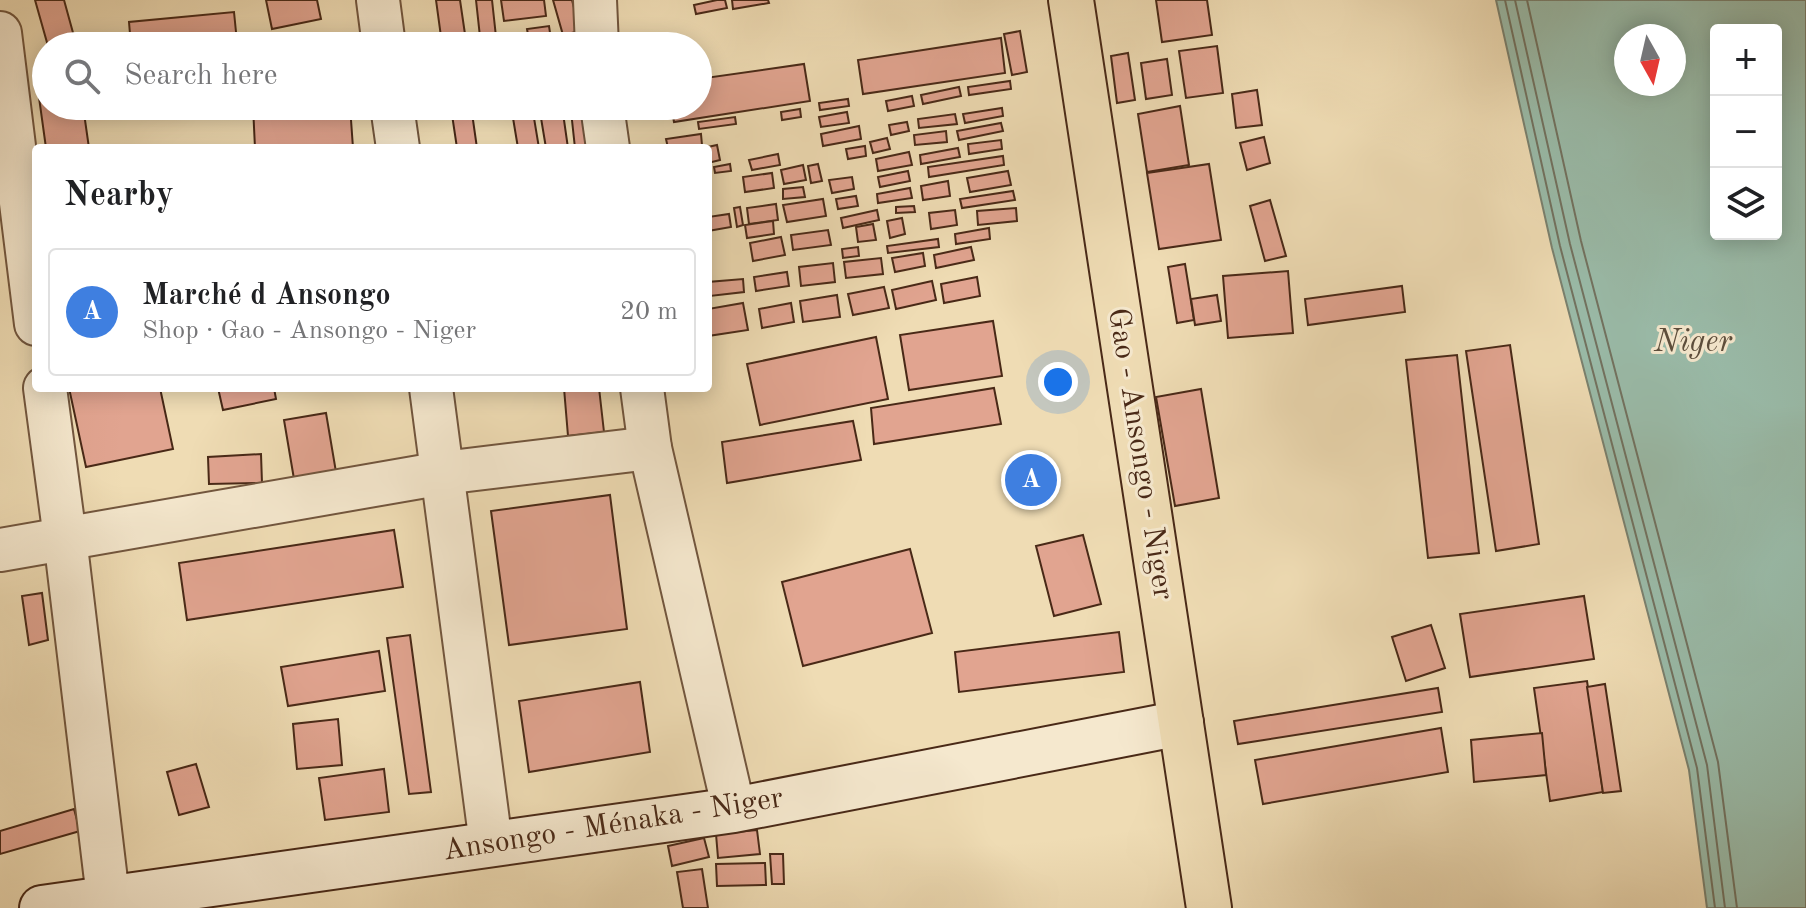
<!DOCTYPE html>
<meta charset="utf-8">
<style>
:root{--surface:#fff;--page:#f6f6f6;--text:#202124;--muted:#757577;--line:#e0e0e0;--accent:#8f2418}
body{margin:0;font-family:"Old Standard TT",serif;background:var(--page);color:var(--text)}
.controls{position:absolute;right:24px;top:24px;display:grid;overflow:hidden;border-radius:8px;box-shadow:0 4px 20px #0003}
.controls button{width:72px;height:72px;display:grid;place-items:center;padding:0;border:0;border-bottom:2px solid var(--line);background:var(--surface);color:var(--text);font:40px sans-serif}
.compass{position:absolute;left:1614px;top:24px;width:72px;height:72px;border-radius:50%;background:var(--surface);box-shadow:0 4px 20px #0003;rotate:172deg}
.you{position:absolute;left:1058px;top:382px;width:28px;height:28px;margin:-20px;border:6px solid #fff;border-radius:50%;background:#1a73e8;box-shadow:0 0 0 12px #1a73e833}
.badge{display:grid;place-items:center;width:52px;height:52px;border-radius:50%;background:var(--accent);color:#fff;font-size:26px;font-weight:700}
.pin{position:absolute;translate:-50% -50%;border:4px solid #fff;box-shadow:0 2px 8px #0006}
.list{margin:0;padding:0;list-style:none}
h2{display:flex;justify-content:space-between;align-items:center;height:104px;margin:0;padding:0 32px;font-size:34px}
h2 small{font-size:26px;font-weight:400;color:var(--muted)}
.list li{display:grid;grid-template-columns:52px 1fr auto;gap:24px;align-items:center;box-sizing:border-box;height:128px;margin:0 16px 16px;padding:0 16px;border:2px solid var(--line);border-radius:8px}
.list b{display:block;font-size:30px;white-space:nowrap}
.list p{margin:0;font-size:26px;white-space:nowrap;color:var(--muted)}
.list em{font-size:26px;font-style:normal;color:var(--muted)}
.icon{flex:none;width:44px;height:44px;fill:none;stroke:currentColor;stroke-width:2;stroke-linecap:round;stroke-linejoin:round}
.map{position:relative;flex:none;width:1806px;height:908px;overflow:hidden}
.search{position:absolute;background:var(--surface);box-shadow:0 4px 20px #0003;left:32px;top:32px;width:680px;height:88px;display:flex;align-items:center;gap:20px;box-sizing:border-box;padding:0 28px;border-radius:44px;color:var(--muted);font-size:30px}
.panel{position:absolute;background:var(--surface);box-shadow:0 4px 20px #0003;left:32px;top:144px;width:680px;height:248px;border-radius:8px}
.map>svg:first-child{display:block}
.water{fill:#9abcaa;stroke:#7a816f;stroke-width:2;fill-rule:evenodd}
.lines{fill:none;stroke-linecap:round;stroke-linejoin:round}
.shore{stroke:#727260;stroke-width:2}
.building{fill:#e1a490;stroke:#492917;stroke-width:2}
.street-casing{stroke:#72563e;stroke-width:46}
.secondary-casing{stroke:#492917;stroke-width:48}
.primary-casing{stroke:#492917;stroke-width:48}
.street{stroke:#f5e8ce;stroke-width:42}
.secondary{stroke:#f5e8ce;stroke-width:44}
.primary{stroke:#efdcb4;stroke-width:44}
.labels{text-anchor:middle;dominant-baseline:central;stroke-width:6;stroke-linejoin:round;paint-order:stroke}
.street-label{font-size:30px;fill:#492917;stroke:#f5e8ce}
.water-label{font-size:32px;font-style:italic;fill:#5d4e3c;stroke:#f5e8ce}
</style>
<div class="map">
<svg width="1806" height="908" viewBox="0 0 1806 908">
<rect width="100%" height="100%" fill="#efdcb4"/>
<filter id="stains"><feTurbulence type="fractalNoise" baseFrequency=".0025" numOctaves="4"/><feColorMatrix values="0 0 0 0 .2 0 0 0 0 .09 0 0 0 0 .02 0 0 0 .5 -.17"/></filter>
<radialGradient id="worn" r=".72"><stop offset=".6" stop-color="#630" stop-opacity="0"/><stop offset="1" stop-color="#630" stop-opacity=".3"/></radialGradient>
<path class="water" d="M1496,0H1806V908H1707L1689,770L1552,248ZM1716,30H1776V234H1716ZM1626,36H1674V84H1626Z"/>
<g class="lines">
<g class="shore">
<path d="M1505,0L1560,246L1697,768L1715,908"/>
<path d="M1515,0L1570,244L1707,765L1725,908"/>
<path d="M1527,0L1581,241L1718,762L1737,908"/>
</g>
</g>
<g class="building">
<path d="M35,0H64L75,40L48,46Z"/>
<path d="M266,0H317L321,19L272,29Z"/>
<path d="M436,0H460L466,41L442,44Z"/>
<path d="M476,0H492L497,46H481Z"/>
<path d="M501,0H544L546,16L504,21Z"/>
<path d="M553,0H572L580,31L563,35Z"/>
<path d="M717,0H725L727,8L696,14L694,5Z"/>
<path d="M732,0H768L769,3L733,9Z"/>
<path d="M1156,0H1207L1212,35L1162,42Z"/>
<path d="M234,12L237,42L197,46H131L129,22Z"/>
<path d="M549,26L552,46H530L527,29Z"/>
<path d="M1020,31L1027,72L1012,75L1004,34Z"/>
<path d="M521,36L522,46H501L500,40Z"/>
<path d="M1001,38L1005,73L863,94L858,60Z"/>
<path d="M1217,46L1223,93L1186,98L1179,51Z"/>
<path d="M1128,53L1135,100L1117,103L1111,56Z"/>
<path d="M1167,59L1172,95L1146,99L1141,63Z"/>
<path d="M804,64L810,101L674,122L671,106H698V79Z"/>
<path d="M1010,81L1011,89L969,95L968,87Z"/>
<path d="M46,82V106H83L89,148H46L37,83Z"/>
<path d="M959,87L961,96L923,104L921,95Z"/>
<path d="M1257,90L1262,125L1236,128L1232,94Z"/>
<path d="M912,96L914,106L888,111L886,101Z"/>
<path d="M848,99L849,106L820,110L819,103Z"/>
<path d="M253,106H350L353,148H255Z"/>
<path d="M471,106L477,148H457L451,108Z"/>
<path d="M511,106H532L539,148H518Z"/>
<path d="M539,106H562L568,148H546Z"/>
<path d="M1180,106L1189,165L1147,172L1138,114Z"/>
<path d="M1002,108L1003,116L965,123L963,114Z"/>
<path d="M590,109L594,148H575L571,111Z"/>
<path d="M800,109L801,117L782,120L781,112Z"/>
<path d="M847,112L849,123L821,127L819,117Z"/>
<path d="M955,114L957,124L919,128L918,119Z"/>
<path d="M735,117L736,124L699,129L698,122Z"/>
<path d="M907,122L909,131L891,135L889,125Z"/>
<path d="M1001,123L1003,131L959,140L957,131Z"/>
<path d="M859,126L861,139L823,146L821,134Z"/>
<path d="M946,131L947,142L915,145L914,135Z"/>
<path d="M701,134L702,145L668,148L666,139Z"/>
<path d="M1264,137L1270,163L1247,170L1240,143Z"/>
<path d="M887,138L890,149L873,153L870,142Z"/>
<path d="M1001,140L1002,149L969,154L968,144Z"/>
<path d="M717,145L720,160L708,163V148H703Z"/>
<path d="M865,146L866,156L848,159L846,149Z"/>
<path d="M958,148L960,157L921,164L920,155Z"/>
<path d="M909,152L912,165L878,171L876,159Z"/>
<path d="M778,154L780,165L752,170L749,160Z"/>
<path d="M1003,156L1004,165L929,177L928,167Z"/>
<path d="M730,164L731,171L715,173L714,167Z"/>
<path d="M818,164L822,181L811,183L808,166Z"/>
<path d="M1209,164L1221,240L1159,249L1147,173Z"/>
<path d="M803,165L806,180L784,184L781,170Z"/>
<path d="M908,171L910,181L880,187L878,177Z"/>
<path d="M1008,171L1011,185L970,192L967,178Z"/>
<path d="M772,173L774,188L745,192L743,177Z"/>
<path d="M852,177L854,189L832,193L829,180Z"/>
<path d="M948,181L950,196L923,200L921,186Z"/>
<path d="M803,187L805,197L783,199V189Z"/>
<path d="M910,188L912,198L878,203L877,194Z"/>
<path d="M1013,191L1015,200L962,208L960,199Z"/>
<path d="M856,196L858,206L838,209L836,199Z"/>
<path d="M823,199L826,216L787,222L783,205Z"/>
<path d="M1270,200L1286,256L1265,261L1250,206Z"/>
<path d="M776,204L778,220L749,224L747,208Z"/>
<path d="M914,206L915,212L896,213V207Z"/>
<path d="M740,207L743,225L737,227L734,208Z"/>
<path d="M1016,208L1017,221L978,225L977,211Z"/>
<path d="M877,210L879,220L843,228L841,218Z"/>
<path d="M955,210L957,225L931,229L929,213Z"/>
<path d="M729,214L731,227L708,231V217Z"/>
<path d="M902,218L905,234L890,238L887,221Z"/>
<path d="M773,221L774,234L747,238L745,225Z"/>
<path d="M873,224L876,240L858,242L856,227Z"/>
<path d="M989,228L990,239L956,244L955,234Z"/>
<path d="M828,230L831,245L793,250L791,235Z"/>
<path d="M781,237L785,255L753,261L750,243Z"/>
<path d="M938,239L939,247L888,253L887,246Z"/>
<path d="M858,247L859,256L843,258L842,249Z"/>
<path d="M971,247L974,260L936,268L934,255Z"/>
<path d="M923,253L925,266L895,272L892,258Z"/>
<path d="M881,258L883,274L846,278L844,262Z"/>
<path d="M833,263L835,282L801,286L799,267Z"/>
<path d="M1185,264L1194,320L1177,323L1168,267Z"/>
<path d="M1288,271L1293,333L1228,338L1223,276Z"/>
<path d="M787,272L789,286L756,291L754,277Z"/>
<path d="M977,277L980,296L944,303L941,284Z"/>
<path d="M743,279L744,292L710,296L708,282Z"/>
<path d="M932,281L936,300L896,309L892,290Z"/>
<path d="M1402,286L1405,312L1308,325L1305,299Z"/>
<path d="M884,287L889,308L853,315L848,294Z"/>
<path d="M837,295L840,317L803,322L800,301Z"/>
<path d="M1217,295L1221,321L1195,325L1191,299Z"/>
<path d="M743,303L748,330L708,336V309Z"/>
<path d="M791,303L794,322L762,328L759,309Z"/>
<path d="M993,321L1002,376L909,390L900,335Z"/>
<path d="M876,337L888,399L760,425L747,364Z"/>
<path d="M1510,345L1539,544L1496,551L1466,351Z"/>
<path d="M1457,355L1479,553L1428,558L1406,360Z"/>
<path d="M69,388H160L173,449L86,467Z"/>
<path d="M218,388H274L276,399L223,410Z"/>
<path d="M564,388H599L604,432L568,436Z"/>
<path d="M994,388L1001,424L874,444L871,408Z"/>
<path d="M1201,389L1219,498L1175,506L1156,397Z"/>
<path d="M326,413L336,472L294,479L284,420Z"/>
<path d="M853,421L861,460L727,483L722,442Z"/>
<path d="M261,454L262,483L209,484L208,457Z"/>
<path d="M610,495L627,629L509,645L491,511Z"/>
<path d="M394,530L403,587L187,620L179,563Z"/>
<path d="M1083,535L1101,604L1054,616L1036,546Z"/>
<path d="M910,549L932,633L803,666L782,582Z"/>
<path d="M42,593L48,640L29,645L22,596Z"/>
<path d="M1584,596L1594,659L1470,677L1460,614Z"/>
<path d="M1431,625L1445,668L1406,681L1392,637Z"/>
<path d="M1119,632L1124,672L959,692L955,652Z"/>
<path d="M410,635L431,792L409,794L387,638Z"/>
<path d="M379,651L385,691L288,706L281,667Z"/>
<path d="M1587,681L1603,792L1550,801L1534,688Z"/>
<path d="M640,682L650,752L529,772L519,701Z"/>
<path d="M1605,684L1621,791L1603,793L1587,687Z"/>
<path d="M1438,688L1442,712L1238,744L1234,721Z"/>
<path d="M338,719L342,765L297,769L293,724Z"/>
<path d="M1441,728L1448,772L1263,804L1255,760Z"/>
<path d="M1542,733L1546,775L1474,782L1471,740Z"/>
<path d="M196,764L209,807L179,815L167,772Z"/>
<path d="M384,769L389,812L325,820L319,778Z"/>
<path d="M74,809L80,831L0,854V831Z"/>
<path d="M757,830L760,854L718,858L716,834Z"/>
<path d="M704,838L709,857L672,866L668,846Z"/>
<path d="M770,854H783L784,884H772Z"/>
<path d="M765,863L766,885L717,886L716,864Z"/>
<path d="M702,869L708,908H683L677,872Z"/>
</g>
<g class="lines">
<g class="street-casing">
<g id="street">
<path d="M378,0L384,46"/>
<path d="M595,0L597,46"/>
<path d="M0,33L36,324"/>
<path d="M392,106L398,148"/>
<path d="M602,106L608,148"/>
<path d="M45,388L65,538L108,897"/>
<path d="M431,388L491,844"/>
<path d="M642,388L650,448L734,810"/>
<path d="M0,550L443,473L650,448"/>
</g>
</g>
<g class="secondary-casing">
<path id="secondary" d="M42,908L734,810L1181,723"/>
</g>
<g class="primary-casing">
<path id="primary" d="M1071,0L1209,908"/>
</g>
<use href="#street" class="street"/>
<use href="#secondary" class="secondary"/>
<use href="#primary" class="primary"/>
</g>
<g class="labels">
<g class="street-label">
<text transform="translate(1140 454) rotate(81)">Gao - Ansongo - Niger</text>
<text transform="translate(613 825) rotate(-9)">Ansongo - Ménaka - Niger</text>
</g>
<g class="water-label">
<text x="1693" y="343">Niger</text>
</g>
</g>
<rect width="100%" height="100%" filter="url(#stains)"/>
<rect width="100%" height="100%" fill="url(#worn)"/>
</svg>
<div class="controls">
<button>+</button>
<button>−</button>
<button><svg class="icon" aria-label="layers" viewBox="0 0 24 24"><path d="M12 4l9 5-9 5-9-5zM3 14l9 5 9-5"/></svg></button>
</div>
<svg class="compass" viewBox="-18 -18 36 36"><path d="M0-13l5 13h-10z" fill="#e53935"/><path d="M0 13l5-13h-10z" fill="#757577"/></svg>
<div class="you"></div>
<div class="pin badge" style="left:1031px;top:480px;background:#3f7fe0">A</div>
<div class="search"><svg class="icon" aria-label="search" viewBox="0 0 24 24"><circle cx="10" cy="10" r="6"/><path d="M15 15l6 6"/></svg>Search here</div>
<section class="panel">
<h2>Nearby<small></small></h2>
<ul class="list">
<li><span class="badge" style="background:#3f7fe0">A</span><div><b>Marché d Ansongo</b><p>Shop · Gao - Ansongo - Niger</p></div><em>20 m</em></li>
</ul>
</section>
</div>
